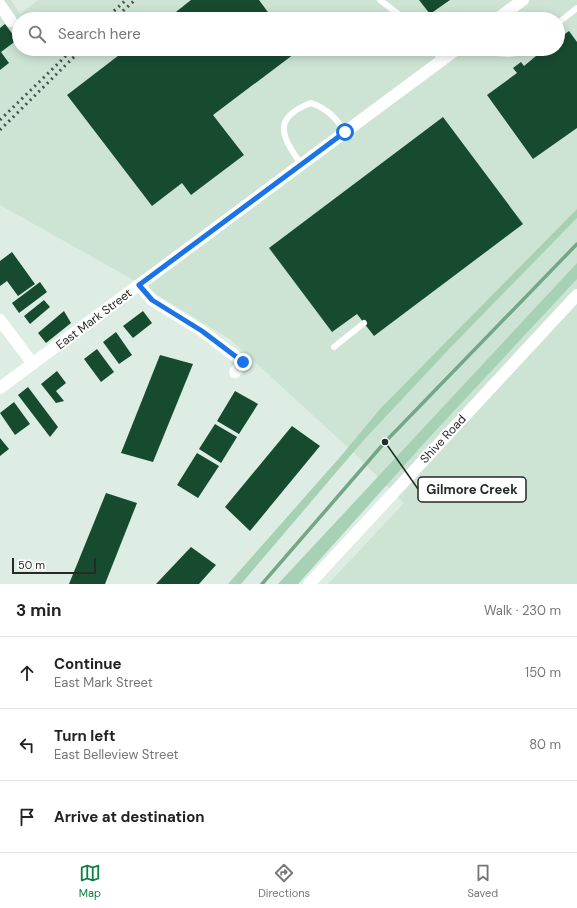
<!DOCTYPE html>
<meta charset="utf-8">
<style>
:root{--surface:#fff;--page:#f2f2f2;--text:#222;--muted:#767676;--line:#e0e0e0;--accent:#0b8043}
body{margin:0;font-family:"DM Sans",sans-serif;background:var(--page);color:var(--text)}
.scale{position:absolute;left:12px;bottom:10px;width:84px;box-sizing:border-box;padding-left:4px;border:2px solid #242a26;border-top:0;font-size:11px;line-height:14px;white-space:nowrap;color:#242a26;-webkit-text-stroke:3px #fff;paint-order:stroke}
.stop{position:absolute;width:12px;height:12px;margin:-9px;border:3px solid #1a73e8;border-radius:50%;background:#fff}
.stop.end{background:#1a73e8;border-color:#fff;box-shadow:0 1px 4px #0008}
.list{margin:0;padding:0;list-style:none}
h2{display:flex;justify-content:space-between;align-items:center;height:52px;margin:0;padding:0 16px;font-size:17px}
h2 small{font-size:13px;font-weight:400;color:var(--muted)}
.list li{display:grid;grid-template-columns:26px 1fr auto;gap:12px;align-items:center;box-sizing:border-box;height:72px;padding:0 16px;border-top:1px solid var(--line)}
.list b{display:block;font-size:15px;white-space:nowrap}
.list p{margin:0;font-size:13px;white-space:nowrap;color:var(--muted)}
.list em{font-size:13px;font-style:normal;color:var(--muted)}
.icon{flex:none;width:22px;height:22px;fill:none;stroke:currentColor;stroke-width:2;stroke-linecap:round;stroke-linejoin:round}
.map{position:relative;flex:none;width:577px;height:584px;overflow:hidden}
.search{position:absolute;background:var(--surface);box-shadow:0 2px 10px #0003;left:12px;right:12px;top:12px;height:44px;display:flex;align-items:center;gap:10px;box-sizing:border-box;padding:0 14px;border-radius:22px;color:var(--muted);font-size:15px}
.sheet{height:268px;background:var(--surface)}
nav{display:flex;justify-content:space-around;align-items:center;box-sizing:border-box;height:56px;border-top:1px solid var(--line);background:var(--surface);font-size:11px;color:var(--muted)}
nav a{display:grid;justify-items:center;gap:2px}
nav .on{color:var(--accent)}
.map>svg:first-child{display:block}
.built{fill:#cde4d4;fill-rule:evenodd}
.green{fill:#a6d1b5}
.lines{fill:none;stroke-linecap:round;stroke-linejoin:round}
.stream{stroke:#73a787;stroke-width:3.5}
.building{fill:#174b30}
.lane{stroke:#fff;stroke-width:6}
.street{stroke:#fff;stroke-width:12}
.rail{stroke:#4a524d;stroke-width:3;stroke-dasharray:2 4;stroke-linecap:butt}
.route{stroke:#1a73e8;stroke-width:5}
.labels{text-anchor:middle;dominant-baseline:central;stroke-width:4;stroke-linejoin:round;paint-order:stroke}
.street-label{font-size:12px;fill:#242a26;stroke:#fff}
.leader{fill:none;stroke:#242a26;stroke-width:1.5}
.callout-dot{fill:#242a26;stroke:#fff;stroke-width:1.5}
.callout{fill:#fff;stroke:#242a26;stroke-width:1.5}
.callout-label{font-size:13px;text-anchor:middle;font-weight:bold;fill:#242a26}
</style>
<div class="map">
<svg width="577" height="584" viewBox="0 0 577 584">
<rect width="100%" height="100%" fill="#ddede3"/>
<path class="built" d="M0,0H11L20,14L38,0H577V584H328L404,503L354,453L231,340L128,277L0,205ZM19,19H558V49H19Z"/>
<g class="green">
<path d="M577,209V218L450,348L362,442L241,584H228L341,456L380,409Z"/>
<path d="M577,263V279L427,440L298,584H278Z"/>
</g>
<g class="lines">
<path class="stream" d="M262,584L385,442L577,244"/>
</g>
<g class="building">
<path d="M191,0H259L273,19H167Z"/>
<path d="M419,0H450L430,14Z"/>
<path d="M5,24L17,40L1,52L9,63L0,70V28Z"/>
<path d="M569,31L577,42V128L533,159L487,95L517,73L513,68L521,62L524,66L542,51L540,49H558V39Z"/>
<path d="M127,49H296L298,51L213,115L244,155L191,195L182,183L152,206L67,95Z"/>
<path d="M443,117L523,224L374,336L357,314L332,332L269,248Z"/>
<path d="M12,252L35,284L18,296L7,281L0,286V261Z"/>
<path d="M40,282L47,292L19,313L12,303Z"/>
<path d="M44,300L50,307L30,324L24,316Z"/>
<path d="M64,311L71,323L46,343L38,333Z"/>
<path d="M143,311L152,323L133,338L123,326Z"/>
<path d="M116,332L132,355L119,364L103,342Z"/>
<path d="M97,349L114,372L101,382L84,359Z"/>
<path d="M160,355L193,364L153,462L121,453Z"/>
<path d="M57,371L66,383L56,391L64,401L56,403L41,384Z"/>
<path d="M28,387L58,427L50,437L18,395Z"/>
<path d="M235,391L258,404L239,434L217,421Z"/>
<path d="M14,402L30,424L15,435L0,413Z"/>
<path d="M215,424L237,437L221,463L199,449Z"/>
<path d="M292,426L320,446L250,531L225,507Z"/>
<path d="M0,438L9,449L0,456Z"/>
<path d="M197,453L219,466L198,498L177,485Z"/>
<path d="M106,493L137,503L105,584H69Z"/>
<path d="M191,547L216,565L199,584H156Z"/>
</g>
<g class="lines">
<g class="lane">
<path d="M380,0L405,19"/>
<path d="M558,23L577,8"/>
<path d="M433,49L442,60"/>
<path d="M483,49C495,54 515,57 525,49"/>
<path d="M301,164C282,137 271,118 311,103C328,109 336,118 345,132"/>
<path d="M334,347L364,323"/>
</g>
<g class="street">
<path d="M0,5L11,21"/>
<path d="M497,19L523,0"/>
<path d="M139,285L152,300L202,331L243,362L235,372"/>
<path d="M0,320L33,364"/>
<path d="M0,388L457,49"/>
<path d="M309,584L577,295"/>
</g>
<g class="rail">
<path d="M105,19L126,0"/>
<path d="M114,19L135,0"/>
<path d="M0,120L73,49"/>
<path d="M0,130L82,49"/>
</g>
</g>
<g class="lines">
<path class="route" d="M243,362L202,331L152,300L139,285L345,132"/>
</g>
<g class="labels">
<g class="street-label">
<text transform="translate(94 319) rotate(-37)">East Mark Street</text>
<text transform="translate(443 439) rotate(-47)">Shive Road</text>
</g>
</g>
<path class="leader" d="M385 442L418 489"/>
<circle class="callout-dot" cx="385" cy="442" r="4"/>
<rect class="callout" x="418" y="477" width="108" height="25" rx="4"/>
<g class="callout-label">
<text x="472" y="494">Gilmore Creek</text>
</g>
</svg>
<div class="scale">50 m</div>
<div class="stop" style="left:345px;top:132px"></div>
<div class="stop end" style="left:243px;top:362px"></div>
<div class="search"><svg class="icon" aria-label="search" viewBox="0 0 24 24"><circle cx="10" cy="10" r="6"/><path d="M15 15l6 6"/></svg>Search here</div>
</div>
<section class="sheet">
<h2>3 min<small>Walk · 230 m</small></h2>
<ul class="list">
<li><svg class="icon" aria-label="ahead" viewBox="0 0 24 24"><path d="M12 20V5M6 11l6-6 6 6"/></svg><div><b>Continue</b><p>East Mark Street</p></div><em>150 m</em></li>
<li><svg class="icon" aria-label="left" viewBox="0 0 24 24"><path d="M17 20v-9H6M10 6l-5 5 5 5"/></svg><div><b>Turn left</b><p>East Belleview Street</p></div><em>80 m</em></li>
<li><svg class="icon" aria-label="arrive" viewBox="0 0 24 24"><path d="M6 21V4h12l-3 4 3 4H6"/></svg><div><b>Arrive at destination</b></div></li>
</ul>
</section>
<nav>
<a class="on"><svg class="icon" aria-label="map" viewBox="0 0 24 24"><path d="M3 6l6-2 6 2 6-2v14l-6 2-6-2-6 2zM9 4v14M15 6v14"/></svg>Map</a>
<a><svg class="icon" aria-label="directions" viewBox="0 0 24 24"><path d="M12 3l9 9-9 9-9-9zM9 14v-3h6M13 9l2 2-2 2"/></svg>Directions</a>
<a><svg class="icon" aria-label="saved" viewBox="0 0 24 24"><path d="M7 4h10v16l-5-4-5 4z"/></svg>Saved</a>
</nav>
